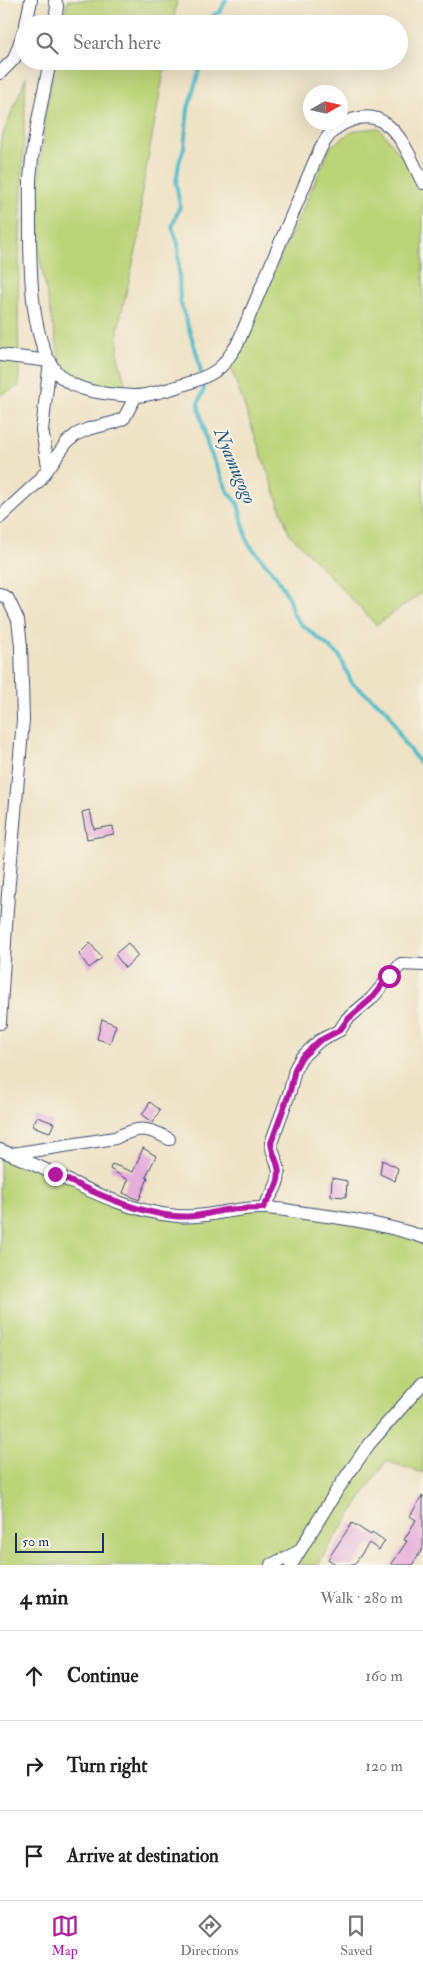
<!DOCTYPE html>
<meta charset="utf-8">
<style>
:root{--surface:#fff;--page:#f6f6f6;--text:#222;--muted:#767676;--line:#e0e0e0;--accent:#b5179e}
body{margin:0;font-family:"IM FELL Double Pica",serif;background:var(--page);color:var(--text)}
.compass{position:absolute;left:303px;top:85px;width:45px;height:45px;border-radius:50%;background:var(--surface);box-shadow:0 5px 20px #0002;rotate:81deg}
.scale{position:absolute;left:15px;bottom:12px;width:89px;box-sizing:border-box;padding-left:5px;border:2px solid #1b2f5e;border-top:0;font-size:14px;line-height:18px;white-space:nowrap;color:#1b2f5e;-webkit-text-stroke:4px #f7f3e8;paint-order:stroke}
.stop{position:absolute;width:15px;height:15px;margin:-11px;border:4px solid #b5179e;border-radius:50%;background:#fff}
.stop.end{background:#b5179e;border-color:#fff;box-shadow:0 1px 5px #0008}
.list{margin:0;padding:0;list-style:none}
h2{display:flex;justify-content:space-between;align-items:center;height:65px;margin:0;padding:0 20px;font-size:21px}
h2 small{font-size:16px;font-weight:400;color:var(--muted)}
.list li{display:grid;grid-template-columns:32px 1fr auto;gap:15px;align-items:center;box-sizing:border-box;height:90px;padding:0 20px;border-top:1px solid var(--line)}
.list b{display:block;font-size:19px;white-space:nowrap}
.list em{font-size:16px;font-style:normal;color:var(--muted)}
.icon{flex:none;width:28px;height:28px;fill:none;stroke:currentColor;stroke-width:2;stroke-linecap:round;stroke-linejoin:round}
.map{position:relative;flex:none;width:423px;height:1565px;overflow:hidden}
.search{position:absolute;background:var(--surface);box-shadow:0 5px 20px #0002;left:15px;right:15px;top:15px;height:55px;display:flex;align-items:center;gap:12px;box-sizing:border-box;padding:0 18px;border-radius:28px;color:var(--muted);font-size:19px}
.sheet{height:335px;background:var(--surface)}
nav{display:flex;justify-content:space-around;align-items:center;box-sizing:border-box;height:70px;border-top:1px solid var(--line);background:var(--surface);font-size:14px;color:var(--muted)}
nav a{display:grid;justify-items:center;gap:2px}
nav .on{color:var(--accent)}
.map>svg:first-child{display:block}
.green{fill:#bcd478;stroke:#6c826b}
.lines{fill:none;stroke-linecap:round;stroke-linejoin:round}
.stream{stroke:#4fbbca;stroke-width:4}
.building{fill:#e5aed9}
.minor-casing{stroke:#3b4a6e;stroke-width:14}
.minor{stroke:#fff;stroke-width:12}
.route{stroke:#b5179e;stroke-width:6}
.labels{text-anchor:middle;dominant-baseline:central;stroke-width:4;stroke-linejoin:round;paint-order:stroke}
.water-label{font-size:19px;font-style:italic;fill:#2b597e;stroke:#f7f3e8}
</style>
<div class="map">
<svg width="423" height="1565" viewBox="0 0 423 1565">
<rect width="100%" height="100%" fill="#f7f3e8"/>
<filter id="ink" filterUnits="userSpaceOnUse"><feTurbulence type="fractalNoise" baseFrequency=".02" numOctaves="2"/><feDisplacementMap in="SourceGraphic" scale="10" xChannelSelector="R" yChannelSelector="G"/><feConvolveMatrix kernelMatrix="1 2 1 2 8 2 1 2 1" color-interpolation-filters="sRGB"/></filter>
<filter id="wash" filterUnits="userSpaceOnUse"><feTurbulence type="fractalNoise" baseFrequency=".0096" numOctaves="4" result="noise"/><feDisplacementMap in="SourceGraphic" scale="20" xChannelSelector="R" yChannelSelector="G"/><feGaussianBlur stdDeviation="1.12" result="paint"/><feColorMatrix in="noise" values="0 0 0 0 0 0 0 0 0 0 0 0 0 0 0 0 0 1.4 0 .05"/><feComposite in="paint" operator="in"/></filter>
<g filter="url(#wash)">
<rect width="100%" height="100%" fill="#efe3c6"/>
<g class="green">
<path d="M68,0H177L173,24H62Z"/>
<path d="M55,61H166L141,196V229L118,328V357L126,387C107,387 82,385 67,370C64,366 62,360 59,356L39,254V181L45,118Z"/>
<path d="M26,77L18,294L19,386L0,395V142Z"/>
<path d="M379,128L423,182V592L376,625L289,533L231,368L331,146L355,130Z"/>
<path d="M0,1142L117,1198L198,1216L288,1198L423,1232V1473L386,1461L317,1565H0Z"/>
</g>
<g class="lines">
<g class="stream">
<path d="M211,24L213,15L220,12L226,0"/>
<path d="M201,373L197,354L180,301L178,243L172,227L180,206L176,183L179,163L184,147L188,109L202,61"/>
<path d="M202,382L204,389L198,404L208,447L227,490L238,504L248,543L276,576L288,596L293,614L301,624L339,655L352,683L388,711L404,743L423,767"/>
</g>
</g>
<g id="blocks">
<g class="building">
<path d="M90,810L94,829L113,826L114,834L87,839L82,812Z"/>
<path d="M90,943L102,958L89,968L79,954Z"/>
<path d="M128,943L138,956L125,968L115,954Z"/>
<path d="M102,1019L116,1025L110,1043L97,1039Z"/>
<path d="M150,1102L160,1110L153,1123L142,1115Z"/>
<path d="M37,1117L54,1123L50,1132L32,1126Z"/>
<path d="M143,1148L156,1156L146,1177L148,1178L139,1200L123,1193L128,1180L110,1169L112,1164L133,1172Z"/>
<path d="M382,1160L398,1168L395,1181L380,1174Z"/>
<path d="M332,1178L347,1181L346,1197L331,1196Z"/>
<path d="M423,1495V1548L412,1565H391L407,1541L404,1540L416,1520L410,1516Z"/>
<path d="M352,1523L371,1535L372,1532L385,1541L379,1550L369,1543L354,1565H337L328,1559Z"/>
</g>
</g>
</g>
<g filter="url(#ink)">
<use href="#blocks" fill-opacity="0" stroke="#3b4a6e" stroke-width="1"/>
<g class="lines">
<g class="minor-casing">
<g id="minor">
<path d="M55,0L57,6L55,24"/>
<path d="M26,24L31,0"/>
<path d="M50,61C43,97 34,133 31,169C29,184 30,200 30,215C30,257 28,345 60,376C79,393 108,394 132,396C149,397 205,380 218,369C226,363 231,353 237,345L316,158C319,153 321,146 325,141C336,122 367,109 386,124C404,137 413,164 423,183"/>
<path d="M0,73L14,59L24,31"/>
<path d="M0,355L50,361L42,430L48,466"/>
<path d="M0,517L39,481L67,442L77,434L88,429L116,422L124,418L136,396"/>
<path d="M0,594L8,599L18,620L21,646L23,720L8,894L0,1023"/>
<path d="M0,1150C59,1172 112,1210 177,1216C204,1219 234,1207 263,1208C277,1208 291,1211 304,1213C345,1218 384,1224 423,1237"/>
<path d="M12,1154L115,1138C138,1127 146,1126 169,1139"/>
<path d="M263,1208C271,1195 282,1182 278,1167C276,1158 272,1152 271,1143L290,1091L295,1069L301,1058L319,1041L340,1030L347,1019L371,999L401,964L423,965"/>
<path d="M271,1565L298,1552"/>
<path d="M291,1565L337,1490L369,1444L423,1383"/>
</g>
</g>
<use href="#minor" class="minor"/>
</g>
</g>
<g class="lines" filter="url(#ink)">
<path class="route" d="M55,1174C92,1192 153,1221 194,1216C204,1215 215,1212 225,1210C237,1209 251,1208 263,1208C271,1195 282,1182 278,1167C276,1158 272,1152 271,1143L290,1091L295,1069L301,1058L319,1041L340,1030L348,1019L371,999L389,976"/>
</g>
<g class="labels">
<g class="water-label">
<text transform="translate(235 466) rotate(67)">Nyamugogo</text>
</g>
</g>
</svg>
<svg class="compass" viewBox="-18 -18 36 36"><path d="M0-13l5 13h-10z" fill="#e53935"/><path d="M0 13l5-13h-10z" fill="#767676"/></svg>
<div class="scale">50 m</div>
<div class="stop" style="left:389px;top:976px"></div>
<div class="stop end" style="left:55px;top:1174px"></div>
<div class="search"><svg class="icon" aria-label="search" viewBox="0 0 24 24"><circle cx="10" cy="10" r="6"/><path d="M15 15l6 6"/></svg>Search here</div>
</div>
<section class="sheet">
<h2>4 min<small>Walk · 280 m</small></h2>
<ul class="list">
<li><svg class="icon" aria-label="ahead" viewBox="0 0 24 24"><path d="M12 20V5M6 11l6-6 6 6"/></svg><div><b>Continue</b></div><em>160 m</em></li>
<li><svg class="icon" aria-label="right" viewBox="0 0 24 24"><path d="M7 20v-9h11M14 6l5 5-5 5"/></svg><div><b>Turn right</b></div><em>120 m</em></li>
<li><svg class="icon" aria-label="arrive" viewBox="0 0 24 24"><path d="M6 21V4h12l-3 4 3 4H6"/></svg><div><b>Arrive at destination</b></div></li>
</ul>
</section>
<nav>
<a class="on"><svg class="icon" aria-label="map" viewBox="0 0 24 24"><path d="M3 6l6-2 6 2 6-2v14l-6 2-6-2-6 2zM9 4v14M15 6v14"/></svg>Map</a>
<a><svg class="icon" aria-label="directions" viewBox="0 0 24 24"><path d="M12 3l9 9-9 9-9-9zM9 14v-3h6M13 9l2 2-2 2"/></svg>Directions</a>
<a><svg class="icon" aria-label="saved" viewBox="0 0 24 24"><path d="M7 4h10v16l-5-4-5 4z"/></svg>Saved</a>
</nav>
